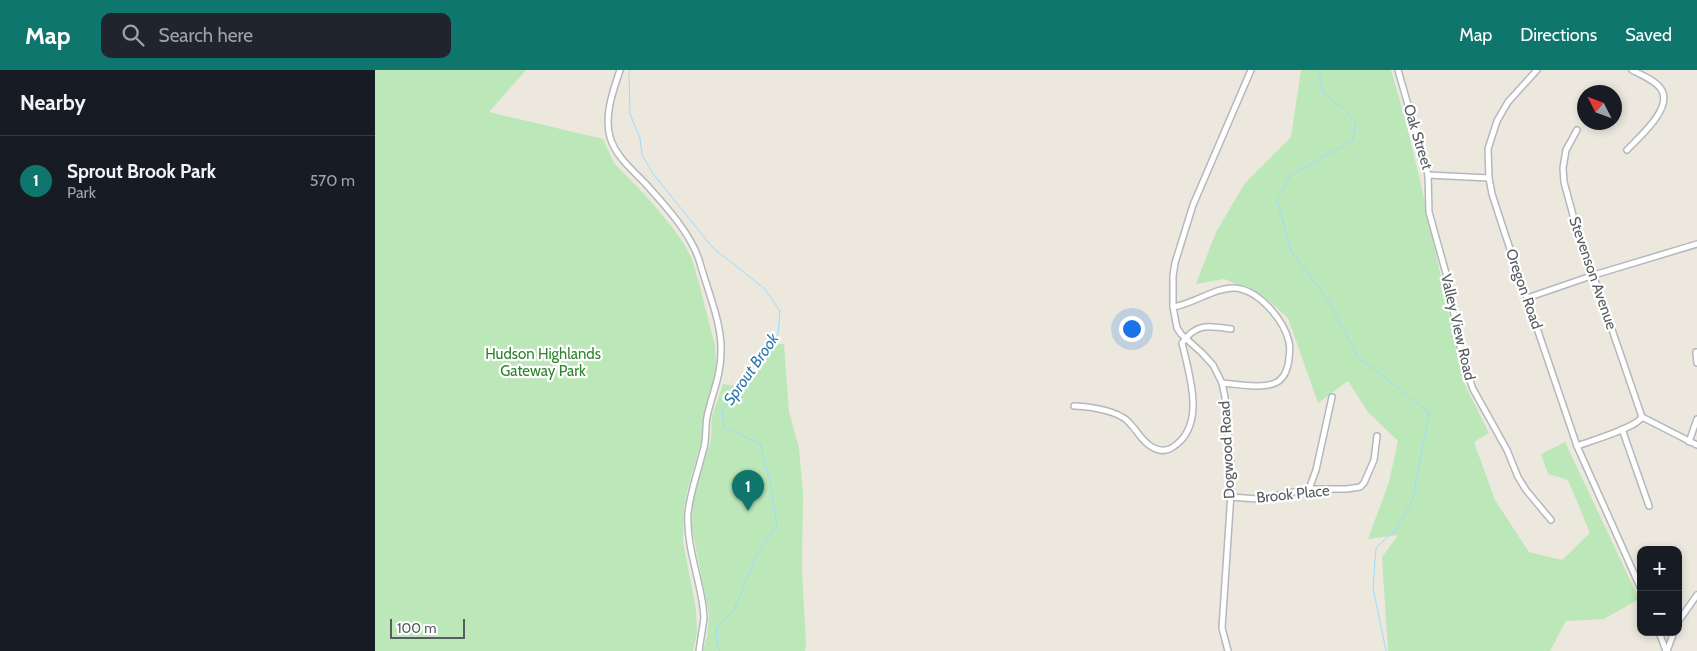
<!DOCTYPE html>
<meta charset="utf-8">
<style>
:root{--surface:#171b24;--page:#20242c;--text:#f1f3f6;--muted:#9ea1a6;--line:#363941;--accent:#0f766e}
body{margin:0;font-family:Cabin,sans-serif;background:var(--page);color:var(--text)}
.controls{position:absolute;right:15px;bottom:15px;display:grid;overflow:hidden;border-radius:10px;box-shadow:0 2px 8px #0003}
.controls button{width:45px;height:45px;display:grid;place-items:center;padding:0;border:0;border-bottom:1px solid var(--line);background:var(--surface);color:var(--text);font:25px sans-serif}
.compass{position:absolute;left:1202px;top:15px;width:45px;height:45px;border-radius:50%;background:var(--surface);box-shadow:0 2px 8px #0003;rotate:312deg}
.scale{position:absolute;left:15px;bottom:12px;width:75px;box-sizing:border-box;padding-left:5px;border:2px solid #575c61;border-top:0;font-size:14px;line-height:18px;white-space:nowrap;color:#575c61;-webkit-text-stroke:4px #fff;paint-order:stroke}
.you{position:absolute;left:756px;top:258px;width:18px;height:18px;margin:-12px;border:4px solid #fff;border-radius:50%;background:#1a73e8;box-shadow:0 0 0 8px #1a73e833}
.badge{display:grid;place-items:center;width:32px;height:32px;border-radius:50%;background:var(--accent);color:#fff;font-size:16px;font-weight:700}
.pin{position:absolute;translate:-50% -41px;filter:drop-shadow(0 1px 2px #0008)}
.pin::after{content:'';position:absolute;top:26px;width:18px;height:15px;background:inherit;clip-path:polygon(0 0,100% 0,50% 100%)}
.list{margin:0;padding:0;list-style:none}
h2{display:flex;justify-content:space-between;align-items:center;height:65px;margin:0;padding:0 20px;font-size:21px}
h2 small{font-size:16px;font-weight:400;color:var(--muted)}
.list li{display:grid;grid-template-columns:32px 1fr auto;gap:15px;align-items:center;box-sizing:border-box;height:90px;padding:0 20px;border-top:1px solid var(--line)}
.list b{display:block;font-size:19px;white-space:nowrap}
.list p{margin:0;font-size:16px;white-space:nowrap;color:var(--muted)}
.list em{font-size:16px;font-style:normal;color:var(--muted)}
.icon{flex:none;width:28px;height:28px;fill:none;stroke:currentColor;stroke-width:2;stroke-linecap:round;stroke-linejoin:round}
.map{position:relative;flex:none;width:1322px;height:581px;overflow:hidden}
header{display:flex;align-items:center;gap:30px;box-sizing:border-box;height:70px;padding:0 25px;background:var(--accent);color:#fff}
header strong{font-size:24px}
nav{display:flex;gap:28px;margin-inline-start:auto;font-size:18px}
.search{width:350px;height:45px;background:var(--page);display:flex;align-items:center;gap:12px;box-sizing:border-box;padding:0 18px;border-radius:10px;color:var(--muted);font-size:19px}
main{display:flex}
aside{flex:1;background:var(--surface)}
.map>svg:first-child{display:block}
.green{fill:#bce7b8}
.lines{fill:none;stroke-linecap:round;stroke-linejoin:round}
.stream{stroke:#9bdcff;stroke-width:1}
.minor-casing{stroke:#b4b8bd;stroke-width:8}
.minor{stroke:#fff;stroke-width:5}
.labels{text-anchor:middle;dominant-baseline:central;stroke-width:4.5;stroke-linejoin:round;paint-order:stroke}
.street-label{font-size:15px;fill:#575c61;stroke:#fff}
.park-label{font-size:15px;fill:#30832e;stroke:#fff}
.water-label{font-size:16px;font-style:italic;fill:#3078ae;stroke:#fff}
</style>
<header>
<strong>Map</strong>
<div class="search"><svg class="icon" aria-label="search" viewBox="0 0 24 24"><circle cx="10" cy="10" r="6"/><path d="M15 15l6 6"/></svg>Search here</div>
<nav><a>Map</a><a>Directions</a><a>Saved</a></nav>
</header>
<main>
<aside>
<h2>Nearby<small></small></h2>
<ul class="list">
<li><span class="badge">1</span><div><b>Sprout Brook Park</b><p>Park</p></div><em>570 m</em></li>
</ul>
</aside>
<div class="map">
<svg width="1322" height="581" viewBox="0 0 1322 581">
<rect width="100%" height="100%" fill="#ece8de"/>
<g class="green">
<path d="M0,0H151L114,42L228,69L239,93L272,127L297,157L309,174L317,189L324,213L340,276L341,293L339,312L328,349L327,369L312,421L309,438L308,472L321,539L322,563L318,581H0Z"/>
<path d="M926,0H1016L1029,45L1045,110L1089,313L1114,363L1099,372L1120,430L1154,482L1187,490L1215,463L1193,410L1173,404L1166,384L1190,372L1264,529L1229,549L1191,551L1175,581H1013L1007,487L1023,465L993,469L1014,412L1023,371L993,342L973,311L943,333L913,248L887,225L849,209L821,214L841,162L870,113L916,67Z"/>
<path d="M399,274H409L414,342L424,378L428,423L427,501L431,574L430,581H328L332,567L334,545L317,458L318,425L336,370L337,346L348,314L369,317L380,307Z"/>
</g>
<g class="lines">
<g class="stream">
<path d="M255,0L254,2L255,44L265,68L267,85L279,105L338,178L390,219L405,241L403,264L361,317L347,341L349,357L385,374L395,412L402,455L381,486L359,540L341,559L342,574L345,581"/>
<path d="M944,0L948,23L969,39L981,52L978,70L915,106L902,130L916,181L954,231L982,286L1054,342L1038,429L1022,458L1001,478L998,518L1011,581"/>
</g>
<g class="minor-casing">
<g id="minor">
<path d="M245,0C238,21 229,45 235,67C240,85 256,99 269,112C288,133 317,164 325,193C332,219 347,253 346,281C346,307 337,323 332,347C330,358 332,370 328,381C323,402 315,422 313,443C311,475 324,506 328,537L329,548L324,581"/>
<path d="M1023,0L1053,105L1114,108"/>
<path d="M1162,0L1133,32L1122,51L1113,79L1114,108L1117,124L1130,164L1202,376L1266,519"/>
<path d="M1202,60L1191,80L1188,98L1189,112L1199,149L1267,347"/>
<path d="M1252,80C1263,68 1299,38 1286,19C1280,10 1266,5 1257,0"/>
<path d="M1053,105L1054,142L1072,207L1084,272L1091,299L1098,319L1132,380L1143,407L1151,420L1176,450"/>
<path d="M1152,228L1219,205L1322,174"/>
<path d="M798,237C818,234 841,217 860,218C884,220 909,250 914,272C916,280 914,288 913,295C911,303 908,310 900,313C887,319 862,314 847,313"/>
<path d="M1321,282L1322,293"/>
<path d="M699,336C711,336 736,340 747,347C752,349 755,354 758,357C764,364 769,373 777,377C784,381 791,382 798,377C832,355 814,304 807,273C822,252 835,256 856,259"/>
<path d="M1267,347L1322,375"/>
<path d="M1247,359L1274,436"/>
<path d="M1314,372L1322,349"/>
<path d="M1202,376C1215,371 1261,358 1267,347"/>
<path d="M934,419L941,400L957,327"/>
<path d="M856,427L882,429L934,419H972L985,417L989,413L999,390L1002,366"/>
<path d="M1303,552L1322,525"/>
<path d="M1284,562L1291,581"/>
<path d="M853,581L847,558L857,408L850,327L847,313L838,295L827,283L806,264L802,258L798,237V206L800,193L818,135L876,0"/>
<path d="M1292,581L1299,562"/>
</g>
</g>
<use href="#minor" class="minor"/>
</g>
<g class="labels">
<g class="street-label">
<text transform="translate(1043 67) rotate(73)">Oak Street</text>
<text transform="translate(1218 203) rotate(71)">Stevenson Avenue</text>
<text transform="translate(1149 219) rotate(71)">Oregon Road</text>
<text transform="translate(1083 257) rotate(77)">Valley View Road</text>
<text transform="translate(852 380) rotate(-93)">Dogwood Road</text>
<text transform="translate(918 424) rotate(-6)">Brook Place</text>
</g>
<g class="park-label">
<text x="168" y="284">Hudson Highlands<tspan x="168" dy="17">Gateway Park</tspan></text>
</g>
<g class="water-label">
<text transform="translate(376 299) rotate(-55)">Sprout Brook</text>
</g>
</g>
</svg>
<div class="controls">
<button>+</button>
<button>−</button>
</div>
<svg class="compass" viewBox="-18 -18 36 36"><path d="M0-13l5 13h-10z" fill="#e53935"/><path d="M0 13l5-13h-10z" fill="#9ea1a6"/></svg>
<div class="scale">100 m</div>
<div class="you"></div>
<div class="pin badge" style="left:373px;top:441px">1</div>
</div>
</main>
